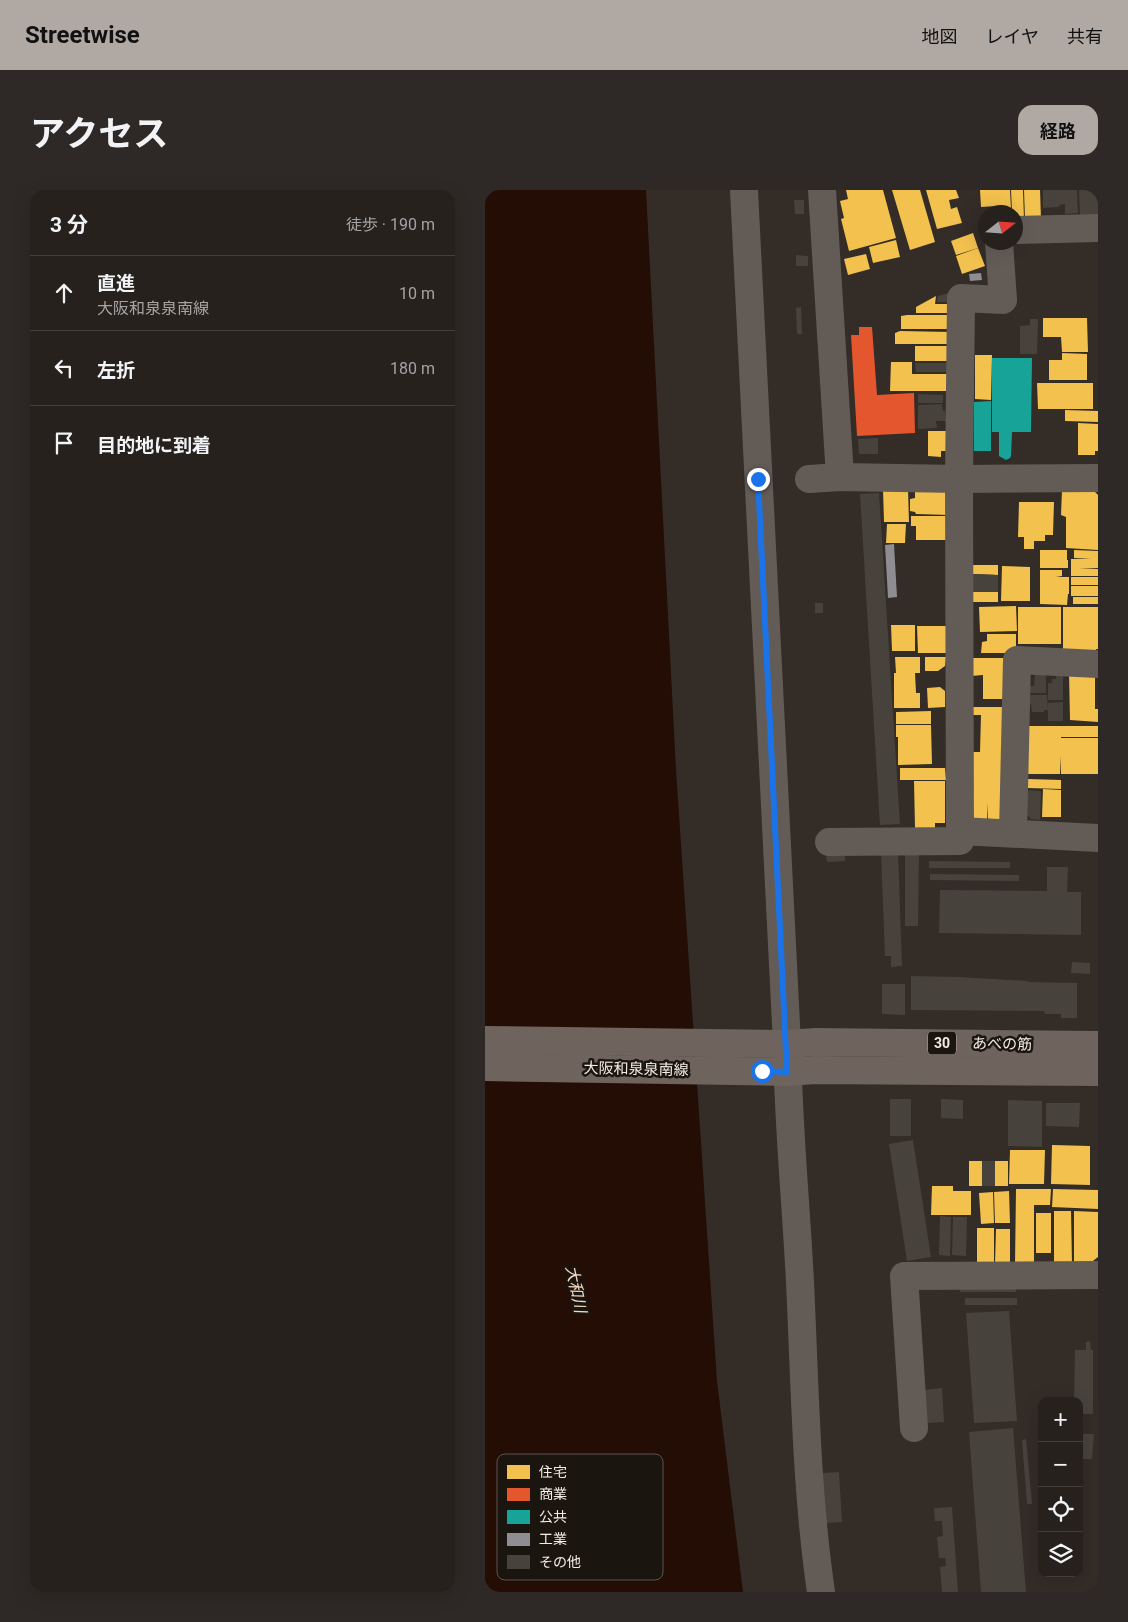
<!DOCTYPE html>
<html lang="ja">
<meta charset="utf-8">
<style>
:root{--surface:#26211d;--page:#2e2926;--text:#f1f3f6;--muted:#a4a3a4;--line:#423e3b;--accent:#b0a8a2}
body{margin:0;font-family:Roboto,"Noto Sans JP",sans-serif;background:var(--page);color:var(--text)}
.controls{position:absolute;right:15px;bottom:15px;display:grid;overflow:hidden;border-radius:10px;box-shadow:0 5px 20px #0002}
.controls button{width:45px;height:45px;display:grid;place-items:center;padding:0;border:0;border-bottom:1px solid var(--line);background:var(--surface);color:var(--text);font:25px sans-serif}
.compass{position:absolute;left:493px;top:15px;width:45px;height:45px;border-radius:50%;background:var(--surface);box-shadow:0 5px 20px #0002;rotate:73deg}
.stop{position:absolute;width:15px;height:15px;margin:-11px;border:4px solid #1a73e8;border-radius:50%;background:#fff}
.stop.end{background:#1a73e8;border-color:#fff;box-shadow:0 1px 5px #0008}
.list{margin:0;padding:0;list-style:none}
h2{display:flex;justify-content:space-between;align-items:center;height:65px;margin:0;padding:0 20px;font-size:21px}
h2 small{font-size:16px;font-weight:400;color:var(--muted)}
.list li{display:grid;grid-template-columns:32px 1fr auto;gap:15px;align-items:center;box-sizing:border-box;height:75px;padding:0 20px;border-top:1px solid var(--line)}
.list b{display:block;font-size:19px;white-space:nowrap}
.list p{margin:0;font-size:16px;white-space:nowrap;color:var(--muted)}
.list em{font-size:16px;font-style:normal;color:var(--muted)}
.icon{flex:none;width:28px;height:28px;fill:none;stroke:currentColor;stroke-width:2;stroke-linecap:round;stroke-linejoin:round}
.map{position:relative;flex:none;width:613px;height:1402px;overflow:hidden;border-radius:15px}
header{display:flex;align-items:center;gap:30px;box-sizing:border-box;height:70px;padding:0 25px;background:var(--accent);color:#111}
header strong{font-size:24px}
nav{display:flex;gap:28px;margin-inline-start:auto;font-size:18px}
.intro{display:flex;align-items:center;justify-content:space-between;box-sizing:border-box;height:120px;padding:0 30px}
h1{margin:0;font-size:35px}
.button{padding:12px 22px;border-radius:15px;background:var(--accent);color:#111;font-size:18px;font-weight:700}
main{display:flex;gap:30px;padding:0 30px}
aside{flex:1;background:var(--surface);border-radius:15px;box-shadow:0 5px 20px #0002}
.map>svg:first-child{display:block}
.water{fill:#240d04}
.homes{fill:#f2c14e}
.shops{fill:#e4572e}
.public{fill:#17a398}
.industry{fill:#8d8d92}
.building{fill:#48423d}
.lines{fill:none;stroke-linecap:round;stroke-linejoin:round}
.minor{stroke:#635c56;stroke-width:28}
.major{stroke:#6e635d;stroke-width:28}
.route{stroke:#1a73e8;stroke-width:6}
.labels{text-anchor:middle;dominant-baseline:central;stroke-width:5;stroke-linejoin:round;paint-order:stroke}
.shield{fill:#1b1510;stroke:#b3aba4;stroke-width:1}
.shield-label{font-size:14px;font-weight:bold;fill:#f4ebe4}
.street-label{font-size:15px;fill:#f4ebe4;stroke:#1b1510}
.water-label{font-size:16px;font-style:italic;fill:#f8d9c3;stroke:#1b1510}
.key{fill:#1b1510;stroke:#5c5550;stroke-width:1}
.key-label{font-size:14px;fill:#f4ebe4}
</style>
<header>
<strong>Streetwise</strong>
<nav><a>地図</a><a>レイヤ</a><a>共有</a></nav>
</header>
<div class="intro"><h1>アクセス</h1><a class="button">経路</a></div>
<main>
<aside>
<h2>3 分<small>徒歩 · 190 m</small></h2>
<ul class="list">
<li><svg class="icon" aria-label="ahead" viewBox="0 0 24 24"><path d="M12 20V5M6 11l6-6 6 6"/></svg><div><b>直進</b><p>大阪和泉泉南線</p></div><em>10 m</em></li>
<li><svg class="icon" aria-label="left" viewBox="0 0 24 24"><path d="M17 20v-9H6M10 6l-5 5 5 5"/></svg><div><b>左折</b></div><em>180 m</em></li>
<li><svg class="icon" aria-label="arrive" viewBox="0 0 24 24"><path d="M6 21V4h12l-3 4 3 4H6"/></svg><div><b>目的地に到着</b></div></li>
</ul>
</aside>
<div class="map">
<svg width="613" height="1402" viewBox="0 0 613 1402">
<rect width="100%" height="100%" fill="#332c27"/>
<path class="water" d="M0,0H161L191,580L232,1191L258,1402H0Z"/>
<g class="homes">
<path d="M361,0H398L411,48L364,61L356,29L359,28L355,11L363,9Z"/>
<path d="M407,0H435L450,52L425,60Z"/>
<path d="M441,0H471L474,8L464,10L466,19L472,17L477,33L452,39Z"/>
<path d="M495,0H525L526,19H511V16L496,17Z"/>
<path d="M526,0H538L539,29L530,30V22H527Z"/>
<path d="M539,0H555L556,29L540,30Z"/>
<path d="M488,43L493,58L471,65L466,51Z"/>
<path d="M411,50L415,67L388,73L384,57Z"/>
<path d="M493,58L500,76L477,84L471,66Z"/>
<path d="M381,64L385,79L363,85L359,69Z"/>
<path d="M451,106L450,114H466V123H431V117Z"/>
<path d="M422,125H466V139H416V126Z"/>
<path d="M558,128H602L603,162H577L576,147H558Z"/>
<path d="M415,141L466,142V154H410V143Z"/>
<rect x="430" y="156" width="36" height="15"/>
<path d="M577,163L602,164V190H564V170H577Z"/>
<path d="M490,165H507L506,210L490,209Z"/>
<path d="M406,172H427V184H466V201H405Z"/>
<path d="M552,193H608V219H553Z"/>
<path d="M580,220L613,221V232L580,231Z"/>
<path d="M593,233L613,234V261H610V265H593Z"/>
<path d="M443,241H461V261H456V267L443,266Z"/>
<path d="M423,298L424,332H399L398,299Z"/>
<path d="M456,298L461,303L464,325L431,324L430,322L425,321V309L430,308V299Z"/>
<path d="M577,300L609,301L613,305V360L581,358V327L576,325Z"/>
<path d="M534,312H569L568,345H560V351H549V359H539V347H533Z"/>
<path d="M426,326H464V350H431V336H426Z"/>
<path d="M402,334H421L420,353H401Z"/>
<path d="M555,360H582V370H558H583V378H555Z"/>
<path d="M589,360L613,361V378H594L613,379V386H586V369H606L589,368Z"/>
<path d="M488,375H513V385L488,384Z"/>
<path d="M517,376L545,377V411H516Z"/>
<path d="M555,380H577V386L571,387H584V404H583L582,415L555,414Z"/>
<rect x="586" y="387" width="27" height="8"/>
<rect x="586" y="396" width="27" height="10"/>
<rect x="488" y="402" width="25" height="10"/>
<rect x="588" y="407" width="25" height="7"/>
<path d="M531,416L532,441L495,442L494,417Z"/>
<rect x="533" y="417" width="43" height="37"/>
<path d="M578,417H613V459H611V462H578Z"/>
<path d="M406,435H430V461H407Z"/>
<path d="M432,436H461V463H433Z"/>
<path d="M502,444H531V463H496L497,452L502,451Z"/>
<path d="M410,467H435V483H430L431,503H435V518H409V483H411Z"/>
<path d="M440,467H461L460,476L453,481H440Z"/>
<path d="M487,468H520V509H498V485L486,486Z"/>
<path d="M584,483H610V519H613V532L585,530Z"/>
<path d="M455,497L460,501V517L443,518L442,498Z"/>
<path d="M486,517H524L516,632H503V613L502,631L486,628V562H495L496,525H486Z"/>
<path d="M446,521V534H411V522Z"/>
<path d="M411,535H446L447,574L413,575V547H411Z"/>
<path d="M543,536H613V547H576V548H613V584H576V566L575,584H542Z"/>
<path d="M415,578H460L461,590H415Z"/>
<path d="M543,589L576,590V599L542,598Z"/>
<path d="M429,591H460V633H450V638H430Z"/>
<path d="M558,599L576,600V627H557Z"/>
<path d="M567,955L605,956V995L566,994Z"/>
<path d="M525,960H560L559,994H524Z"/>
<rect x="484" y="971" width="13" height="25"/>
<rect x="510" y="971" width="13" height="25"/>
<path d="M447,996H468V1001H486V1025H446Z"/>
<path d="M531,999H566L565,1015H549V1074H530Z"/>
<path d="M568,999L613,1000V1019L567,1017Z"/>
<path d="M524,1001L525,1033H510L509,1002Z"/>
<path d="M508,1002L509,1033L496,1034L494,1003Z"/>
<path d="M569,1021H586L587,1074L569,1073Z"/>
<path d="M589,1021L613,1022V1067L604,1074H589Z"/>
<rect x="551" y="1023" width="15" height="40"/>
<rect x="492" y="1038" width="17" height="35"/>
<path d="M511,1039H525V1074H510Z"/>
</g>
<path class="shops" d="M374,137H387L392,205L429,203L430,243L372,246L366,145H374Z"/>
<g class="public">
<path d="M507,168H547L546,242H527L526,266L525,268L521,270L514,266V242H507Z"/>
<path d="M506,211V261H489V212Z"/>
</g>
<g class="industry">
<path d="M496,83L497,90L485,91L484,84Z"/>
<path d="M409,354L412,407L403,408L400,355Z"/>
</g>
<g class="building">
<path d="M558,0H592L593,23L580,24V14L574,15V17L558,18Z"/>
<path d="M594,0H613V25L595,26Z"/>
<path d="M309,10H319V24H310Z"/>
<path d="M311,65L323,66V76H311Z"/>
<path d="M467,102L466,112H452L453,106Z"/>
<path d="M316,117L317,144H312L311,118Z"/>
<path d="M545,129H553L552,164H535V136L545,135Z"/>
<path d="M430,173H466V182H431Z"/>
<path d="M433,204L458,205V213H433Z"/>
<path d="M457,214L458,221H460L461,231H451L452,238L433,239V215Z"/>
<path d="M393,248V264H374L373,249Z"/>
<path d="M394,303L415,634L395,635L375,304Z"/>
<path d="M488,384L513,385V402H488Z"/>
<rect x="330" y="413" width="8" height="10"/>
<path d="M550,485H561V503H545V496H549Z"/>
<path d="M571,485H578V510H563V493H567V489H571Z"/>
<path d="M541,505H562L563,520H559V522H547L546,514H541Z"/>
<path d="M578,512V531H563V513Z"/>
<path d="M540,600L556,601L555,630L545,629V627L540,626Z"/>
<path d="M413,662L417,776L406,777V766H400L396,663Z"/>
<path d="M360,663V671L342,672L341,665Z"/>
<path d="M420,664H434L433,736H420Z"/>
<path d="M444,671L525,672V678H444Z"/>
<path d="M562,677H583L582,702H596V745L454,743L455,700L562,701Z"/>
<path d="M445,684L534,685V691L445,690Z"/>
<path d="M587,772L605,773V784L586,783Z"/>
<path d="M426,786L474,787L543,791V792L592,793V828H576V824H560L559,821L426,820Z"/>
<path d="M397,794H420V825L397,824Z"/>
<rect x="405" y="909" width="21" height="37"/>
<path d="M456,909L478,910V929L456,928Z"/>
<path d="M523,910L557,911V957L523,956Z"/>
<path d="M561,913H595L594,937L561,936Z"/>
<path d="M428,950L446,1067L422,1071L404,954Z"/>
<rect x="497" y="971" width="13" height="25"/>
<path d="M455,1026L466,1027L465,1066L454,1065Z"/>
<path d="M468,1027H482L481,1066L467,1065Z"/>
<path d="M475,1095L531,1096V1102H475Z"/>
<rect x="480" y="1108" width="52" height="7"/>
<path d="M524,1121L532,1231L489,1233L481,1123Z"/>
<path d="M605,1151L606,1160H608V1224H594V1211H589L590,1160H601V1152Z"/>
<path d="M457,1198L459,1232L441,1233L439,1200Z"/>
<path d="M528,1238L541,1402H496L484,1242Z"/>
<path d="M554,1243H557V1268H553Z"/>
<path d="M594,1244H609L607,1269H594Z"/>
<path d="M541,1249L547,1314H542L537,1250Z"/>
<path d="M354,1282L357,1332L341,1333L337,1283Z"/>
<path d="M467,1317L473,1402H457L455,1377L461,1376L460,1368H454L452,1347L458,1346L457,1331H450L449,1318Z"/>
</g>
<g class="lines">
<g class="minor">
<path d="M259,0L302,854C303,933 311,1013 315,1092C320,1196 321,1299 336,1402"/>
<path d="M337,0L355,287"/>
<path d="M530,40L613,38"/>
<path d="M324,289L355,287L474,289L613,288"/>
<path d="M475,641L474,289L476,108L518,110L514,52"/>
<path d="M528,643L532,470L613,474"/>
<path d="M344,652L475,651V641L613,648"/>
<path d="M429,1238L419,1086L613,1085"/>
</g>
<g class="major">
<path d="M0,850L302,854L331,852L613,855"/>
<path d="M0,877L302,882L330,880L613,882"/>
</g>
</g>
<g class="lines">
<path class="route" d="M273,289L302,882L277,881"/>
</g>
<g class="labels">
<rect class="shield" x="443" y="841.5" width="28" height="23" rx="4"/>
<g class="shield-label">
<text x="457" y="853">30</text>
</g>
<g class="street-label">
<text transform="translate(517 854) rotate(1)">あべの筋</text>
<text transform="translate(151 879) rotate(1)">大阪和泉泉南線</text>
</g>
<g class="water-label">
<text transform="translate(91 1099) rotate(78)">大和川</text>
</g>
</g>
<rect x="12" y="1264" width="166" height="126" rx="8" class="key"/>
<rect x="22" y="1275" width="23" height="14" fill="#f2c14e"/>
<rect x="22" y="1298" width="23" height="13" fill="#e4572e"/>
<rect x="22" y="1320" width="23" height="14" fill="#17a398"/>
<rect x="22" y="1343" width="23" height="13" fill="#8d8d92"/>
<rect x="22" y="1365" width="23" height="14" fill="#48423d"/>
<g class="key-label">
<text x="54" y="1287">住宅</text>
<text x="54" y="1309">商業</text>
<text x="54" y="1332">公共</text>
<text x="54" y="1354">工業</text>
<text x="54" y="1377">その他</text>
</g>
</svg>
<div class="controls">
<button>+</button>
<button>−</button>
<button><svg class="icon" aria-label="locate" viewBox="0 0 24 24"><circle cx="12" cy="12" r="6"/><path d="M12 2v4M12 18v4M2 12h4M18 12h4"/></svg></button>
<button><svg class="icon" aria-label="layers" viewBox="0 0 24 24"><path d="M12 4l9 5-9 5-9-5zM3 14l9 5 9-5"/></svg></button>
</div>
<svg class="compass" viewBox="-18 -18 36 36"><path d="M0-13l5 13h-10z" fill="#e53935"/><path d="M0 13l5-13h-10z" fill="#a4a3a4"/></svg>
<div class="stop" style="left:277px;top:881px"></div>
<div class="stop end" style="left:273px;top:289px"></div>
</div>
</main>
